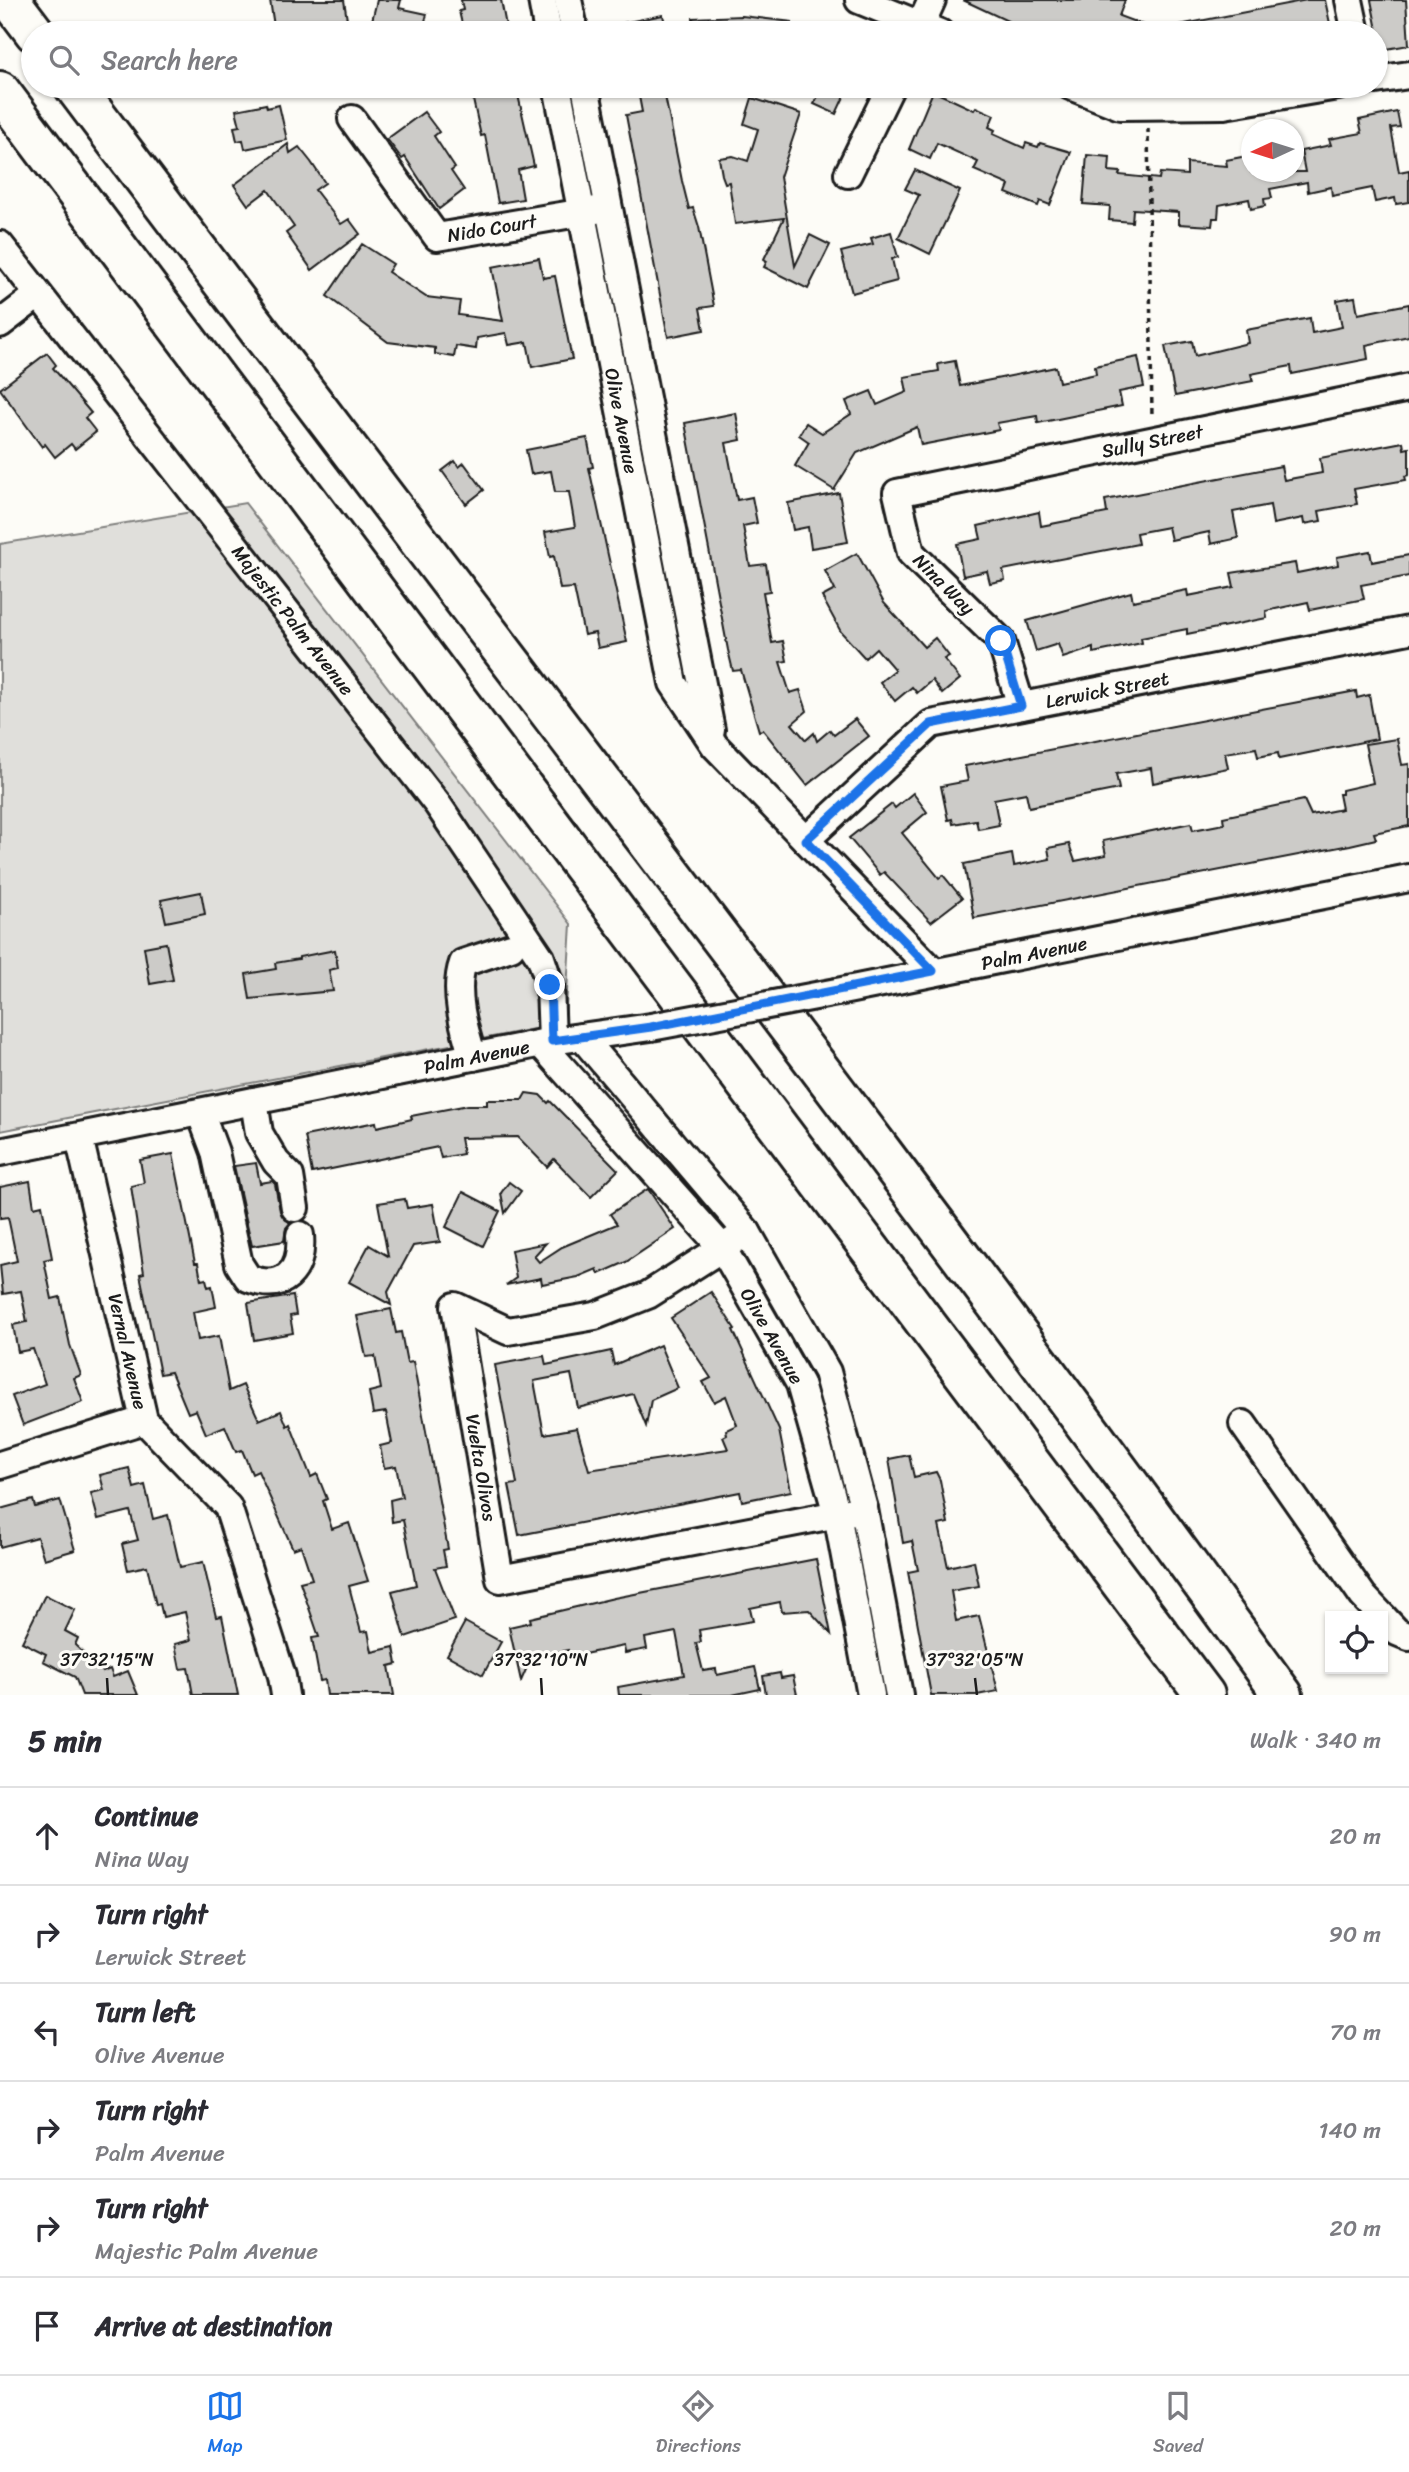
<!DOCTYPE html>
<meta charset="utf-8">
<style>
:root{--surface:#fff;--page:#f2f2f3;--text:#2b2b33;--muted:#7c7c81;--line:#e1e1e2;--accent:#1a73e8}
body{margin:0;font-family:Sriracha,sans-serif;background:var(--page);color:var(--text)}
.controls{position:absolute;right:21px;bottom:21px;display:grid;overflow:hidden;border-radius:0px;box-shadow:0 2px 5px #0004}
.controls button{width:63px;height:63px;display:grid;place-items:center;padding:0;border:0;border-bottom:2px solid var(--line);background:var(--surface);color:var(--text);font:35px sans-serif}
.compass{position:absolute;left:1241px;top:119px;width:63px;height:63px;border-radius:50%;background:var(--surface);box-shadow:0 2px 5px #0004;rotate:266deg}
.stop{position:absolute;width:21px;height:21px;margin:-16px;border:5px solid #1a73e8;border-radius:50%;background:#fff}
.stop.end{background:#1a73e8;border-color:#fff;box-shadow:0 2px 7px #0008}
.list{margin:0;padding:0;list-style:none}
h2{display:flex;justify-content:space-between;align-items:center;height:91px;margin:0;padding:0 28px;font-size:30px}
h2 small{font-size:23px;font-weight:400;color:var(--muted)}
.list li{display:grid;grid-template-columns:46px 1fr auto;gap:21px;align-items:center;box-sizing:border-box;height:98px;padding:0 28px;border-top:2px solid var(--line)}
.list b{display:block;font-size:26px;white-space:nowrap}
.list p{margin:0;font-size:23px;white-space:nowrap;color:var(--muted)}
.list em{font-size:23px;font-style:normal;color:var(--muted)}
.icon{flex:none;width:38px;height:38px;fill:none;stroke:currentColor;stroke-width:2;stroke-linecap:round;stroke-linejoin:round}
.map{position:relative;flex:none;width:1409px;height:1695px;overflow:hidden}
.search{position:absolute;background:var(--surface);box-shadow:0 2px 5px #0004;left:21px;right:21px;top:21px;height:77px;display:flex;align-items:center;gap:18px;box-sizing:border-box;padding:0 24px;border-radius:38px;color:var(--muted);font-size:26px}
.sheet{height:679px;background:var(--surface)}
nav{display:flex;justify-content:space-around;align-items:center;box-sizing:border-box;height:98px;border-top:2px solid var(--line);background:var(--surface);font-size:19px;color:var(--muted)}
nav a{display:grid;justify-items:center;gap:4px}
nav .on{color:var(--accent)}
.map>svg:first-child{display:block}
.green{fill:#e0dfdb;stroke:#7e7e7c;stroke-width:2}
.building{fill:#cccbc8;stroke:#1c1c1c;stroke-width:2}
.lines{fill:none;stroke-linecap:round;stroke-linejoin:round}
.minor-casing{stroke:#1c1c1c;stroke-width:32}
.highway-casing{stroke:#1c1c1c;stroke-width:44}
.path{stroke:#1c1c1c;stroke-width:3.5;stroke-dasharray:5 5;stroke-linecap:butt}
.minor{stroke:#fdfcf7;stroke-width:26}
.highway{stroke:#fdfcf7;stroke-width:38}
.minor-bridge-casing{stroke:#1c1c1c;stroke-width:32;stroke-linecap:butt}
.minor-bridge{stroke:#fdfcf7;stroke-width:26}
.route{stroke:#1a73e8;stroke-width:9}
.ticks{fill:none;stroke:#1c1c1c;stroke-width:2.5}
.labels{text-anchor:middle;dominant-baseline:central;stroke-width:6;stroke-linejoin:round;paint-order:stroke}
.street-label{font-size:19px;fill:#1c1c1c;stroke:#fdfcf7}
.ticks-label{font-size:18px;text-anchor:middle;fill:#1c1c1c;stroke:#fdfcf7;stroke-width:6;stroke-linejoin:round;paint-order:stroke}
</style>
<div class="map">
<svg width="1409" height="1695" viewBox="0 0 1409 1695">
<rect width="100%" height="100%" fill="#fdfcf7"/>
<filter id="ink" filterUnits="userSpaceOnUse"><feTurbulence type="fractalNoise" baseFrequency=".0143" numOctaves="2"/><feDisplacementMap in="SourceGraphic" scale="14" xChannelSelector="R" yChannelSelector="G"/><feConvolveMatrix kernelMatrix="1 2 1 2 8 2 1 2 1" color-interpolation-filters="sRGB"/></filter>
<g filter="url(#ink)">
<path class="green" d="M245,503L571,924L565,1023L0,1131V544Z"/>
<g class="building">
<path d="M270,0H344L347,20L329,23L325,27L326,33H275Z"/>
<path d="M377,0H401L399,8L427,14L422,33H369Z"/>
<path d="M461,0H501L506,26L496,28L497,33H464L459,11L463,10Z"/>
<path d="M963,0H1125L1119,16L1162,32L1033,33Z"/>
<path d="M1307,0H1325L1332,33H1175L1174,26Z"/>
<path d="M1371,0H1406L1409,45L1381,50Z"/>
<path d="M663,15L667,33H609L608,26Z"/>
<path d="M742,16L792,22V33H694L693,18Z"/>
<path d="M470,86H516L534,166L518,170L523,199L498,203L485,135L481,136Z"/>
<path d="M637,86H663L682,181L689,209L693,208L699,227L714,306L700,308L704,330L668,337L626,115L642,112Z"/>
<path d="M823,86H849L836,114L814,104Z"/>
<path d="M933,91L974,110L976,107L994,115L989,127L995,130L993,134L1024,148L1026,143L1038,147L1040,143L1071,152L1050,205L1040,201L1038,206L1006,193L1009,185L974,170L978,162L937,143L930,159L909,149Z"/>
<path d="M752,98L801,114L780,177L795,266L810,235L830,245L808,289L764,267L767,261L764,259L784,218L735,224L729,182L725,183L722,175L719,158L733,156L748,161L758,129L744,124Z"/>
<path d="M266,104L267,108L279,105L287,140L245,149L243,140L237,141L234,127L240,126L236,110Z"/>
<path d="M424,112L439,132L434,136L455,168L451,171L464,190L439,209L405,157L402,159L387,139Z"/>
<path d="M1397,112L1400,127L1391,128L1399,172L1409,170V202L1396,204L1395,198L1375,202L1372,188L1332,196L1331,187L1308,192L1307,182L1270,189L1272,198L1264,199L1265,206L1251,209L1249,199L1219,205L1218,218H1213L1212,226L1179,224V212L1133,209L1132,222L1109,220L1110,206L1083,204L1087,155L1110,157L1109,171L1120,172L1119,175L1159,179L1160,173L1187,175V163L1227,166L1226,160L1247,156L1248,160H1251V172H1305L1301,151L1331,145L1329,139L1362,133L1359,120Z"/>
<path d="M288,144L290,153L299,147L311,162L325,183L315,190L341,224L349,219L360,234L312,270L286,233L294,227L268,190L248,205L234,185Z"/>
<path d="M915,170L960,191L930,254L898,238L919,195L905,189Z"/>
<path d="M891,232L898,257L892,259L897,281L852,293L841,252L873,244L871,238Z"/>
<path d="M362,244L393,264L388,272L426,297L460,301L458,315L503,321L492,267L539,258L543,278L555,276L572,359L532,367L527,342L509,345L506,333L477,338L476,349L456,346L454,357L435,354V348L388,342L327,296Z"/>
<path d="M1355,297L1358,314L1409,304V336L1366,345L1368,359L1292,374L1291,366L1251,374L1253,381L1175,396L1165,346L1192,341L1195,356L1248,343L1246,330L1310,318L1312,333L1342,327L1337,300Z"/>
<path d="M47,353L56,365L53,368L91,413L85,418L96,432L75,449L71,444L55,457L45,444L42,447L0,389Z"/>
<path d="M1138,357L1144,387L1119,392L1122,406L1038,423L1037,416L997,423L999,430L921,445L917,427L857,453L834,490L795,466L809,442L799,435L806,423L822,433L851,414L846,401L871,391L877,405L907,392L904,377L939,371L938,364L955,361L960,386L1056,367L1059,382L1096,374L1095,366Z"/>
<path d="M736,413L741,440L726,443L737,500L752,497L757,523L743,526L750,566L766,564L770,591L763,592L772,643L783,641L787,661L780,662L790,693L800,690L807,711L792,724L806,740L814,733L817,741L830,730L834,735L855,719L869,736L807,785L763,730L759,731L741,670L733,671L728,650L685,423Z"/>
<path d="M587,438L593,467L589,468L627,642L598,648L595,633L584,635L574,588L560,589L554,556L550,557L545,532L575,527L569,492H555L551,471L531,474L526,450Z"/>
<path d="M1403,442L1404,449L1409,448V475L1405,476L1406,480L1354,489L1357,504L1319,511L1321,521L1304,524L1303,518L1273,524L1270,505L1233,512L1238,538L1211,544L1209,532L1171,540L1168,527L1136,533L1138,544L1003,570L1005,580L990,583L987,571L963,576L957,544L981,539L978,526L1039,512L1041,526L1107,513L1105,500L1281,466L1284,480L1322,473L1320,458Z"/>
<path d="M455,461L459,467L464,463L484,490L466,504L442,471Z"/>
<path d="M839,493L848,542L811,548L808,527L793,530L788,503Z"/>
<path d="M1370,551L1372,562L1409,555V576L1361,585L1364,599L1310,610L1308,602L1266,611L1267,618L1187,634V629L1141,638L1142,643L1093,653V648L1063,658L1058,644L1036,651L1027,621L1131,592L1133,601L1187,590L1188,596L1234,587L1231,573L1295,563L1297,573L1338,565L1337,557Z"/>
<path d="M857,553L884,603L924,647L935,638L949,656L944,659L960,679L942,694L932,680L917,693L912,687L895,701L880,682L895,670L876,648L865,658L841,632L822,597L835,590L825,571Z"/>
<path d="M1356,691L1357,698L1369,695L1377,739L1279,759L1278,753L1258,757L1256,748L1225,753L1228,768L1153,783L1151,768L1116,774L1119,789L1029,807L1026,793L994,799L999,825L989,827L978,829L976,820L953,824L952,819L948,820L941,786L968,781L965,766Z"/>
<path d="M1397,739L1402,765L1409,764V826L1374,833L1376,839L1350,845L974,918L964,864L1012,854L1014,866L1050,859L1048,848L1069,844L1075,861L1106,855L1103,841L1191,823L1193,830L1224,824L1223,817L1304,800L1311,815L1342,809L1339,794H1342V790L1373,783L1365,744Z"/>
<path d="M913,793L927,812L902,833L939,878L943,875L962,898L931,922L884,872L880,875L849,838L892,804L895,808Z"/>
<path d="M201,892L205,914L166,922L161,900Z"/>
<path d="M166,943L173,980L150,984L144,947Z"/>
<path d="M335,950L338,968L329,970L333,991L250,999L246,974L276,969L275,963L299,959V957Z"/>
<path d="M526,1093L540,1095L548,1103L550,1101L618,1170L591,1197L554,1159L547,1167L518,1137L460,1138L463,1154L441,1158L438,1147L312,1173L305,1136L376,1122L377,1127L412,1119L411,1116L468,1105H487V1100H522Z"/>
<path d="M173,1154L195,1263H198L201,1280L206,1279L208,1287L212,1286L216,1307L193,1312L198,1340L219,1336L229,1391L243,1385L259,1420L281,1411L287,1426L290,1424L311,1477L317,1474L327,1499L323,1501L332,1529L349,1523L368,1581L349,1586L358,1621L361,1632L368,1631L372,1652L394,1647L397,1664L389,1666L394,1695H327L325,1680L320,1681L312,1638L319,1637L300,1582L312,1579L301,1546L293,1549L258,1471L252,1474L242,1450L236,1452L225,1426L206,1434L196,1410L188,1413L171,1372L160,1374L140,1274L144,1273L131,1186L144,1183L140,1160Z"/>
<path d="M256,1163L260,1183L272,1181L275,1184L280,1211L290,1223L286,1228L284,1241L252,1246L234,1166Z"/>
<path d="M30,1181L34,1207L42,1205L52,1258L44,1260L52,1299L60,1297L70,1345L81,1375L74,1378L83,1402L23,1425L12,1396L45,1384L33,1349L18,1352L13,1325L27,1322L21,1291L3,1294L0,1265L17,1261L8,1217L0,1218V1187Z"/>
<path d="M509,1182L521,1191L505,1213L501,1193Z"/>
<path d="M648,1189L675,1229L626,1262L599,1274L597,1269L578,1277L542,1284L541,1278L506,1285L516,1278L511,1250L546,1243L534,1256L539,1262L562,1247L617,1224L610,1214Z"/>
<path d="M463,1192L500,1211L483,1246L446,1227Z"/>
<path d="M405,1199L407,1208L433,1204L440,1242L413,1246L388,1292L391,1305L349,1282L369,1245L388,1256L378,1203Z"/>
<path d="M711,1292L735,1329L733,1330L779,1430L791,1491L742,1501L740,1492L519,1535L509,1485L517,1484L495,1365L544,1356L546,1365L611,1351L614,1365L660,1345L678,1388L651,1400L646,1426L633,1394L578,1408L571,1374L534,1381L544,1434L577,1428L589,1470L728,1449L723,1437L727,1435L726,1430L737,1425L726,1396L714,1402L703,1382L711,1378L671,1318Z"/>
<path d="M293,1296L296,1315L290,1316L293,1333L254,1340L248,1303Z"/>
<path d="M391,1309L396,1333L401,1332L407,1363L413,1362L448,1549L443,1550L446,1566L435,1568L455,1620L405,1637L392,1591L416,1585L403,1520L392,1522L390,1500L402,1497L396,1466L384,1468L380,1446L392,1443L386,1412L373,1414L369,1392L381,1389L375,1356L366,1357L357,1316Z"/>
<path d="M909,1455L914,1477L936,1472L940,1480L948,1523L939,1525L948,1567L974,1561L979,1586L951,1591L956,1621L979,1616L998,1691L977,1695H931L908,1572L918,1570L912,1541L903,1543L889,1459Z"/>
<path d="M129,1468L134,1488L145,1485L153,1519L168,1515L180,1567L203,1562L216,1617L222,1616L238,1695H193L188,1668L180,1669L175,1644L191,1640L185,1612L163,1617L160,1604L156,1605L147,1566L128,1570L122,1544L138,1540L130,1511L98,1519L91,1493L104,1490L100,1475Z"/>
<path d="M33,1500L35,1507L60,1500L75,1550L44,1559L37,1537L0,1547V1509Z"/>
<path d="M816,1559L831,1634L809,1610L782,1612L780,1602L750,1608L753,1621L699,1630L701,1642L696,1643L703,1671L716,1669L717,1675L755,1667L760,1689L732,1695H619L618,1687L684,1675L676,1632L645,1638L647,1649L625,1653L624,1646L569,1657L568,1650L531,1658L521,1681L509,1627L531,1622L530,1618L614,1598Z"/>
<path d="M45,1595L75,1610L65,1631L78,1638L75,1645L103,1672L110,1669L113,1677L128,1671L138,1695H82L75,1677L43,1661L46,1654L22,1642Z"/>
<path d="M465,1622L501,1642L483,1675L447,1655Z"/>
<path d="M780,1673L781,1678L793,1676L797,1695H766L763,1676Z"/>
</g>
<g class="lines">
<g class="minor-casing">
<g id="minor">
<path d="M542,0L548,33"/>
<path d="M568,0L575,33"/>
<path d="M859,0L940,33"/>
<path d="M1349,0L1356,33"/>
<path d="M917,33L932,0"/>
<path d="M1376,80L1409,75"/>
<path id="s1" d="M557,86L673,683L715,746L933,971"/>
<path d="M585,86L711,730"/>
<path d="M1070,86L1120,106L1224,105L1338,86"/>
<path id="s2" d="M352,119L437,237L596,210"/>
<path d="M848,174L891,86"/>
<path id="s3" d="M0,245L438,805L541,958L550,985L552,1041"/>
<path d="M0,324L38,295"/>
<path id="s4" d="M1021,706L1001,641L911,553L897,493L1409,388"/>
<path id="s5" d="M806,840L931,724L1409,630"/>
<path id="s6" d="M837,992L1409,878"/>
<path d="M582,1037L747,1232L827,1372L864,1509L899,1695"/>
<path id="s7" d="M541,1044L723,1249L800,1384L837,1514L871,1695"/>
<path d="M473,1057C464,1029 453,991 463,963L511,947"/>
<path d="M254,1101L259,1133L276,1162L290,1176L295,1208"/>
<path d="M200,1112L215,1152L239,1264L248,1278C284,1292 303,1271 300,1235"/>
<path id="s8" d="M79,1137L144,1420L228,1507L282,1676L285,1695"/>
<path id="s9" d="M0,1152L552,1041L651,1027"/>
<path id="s10" d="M747,1232L648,1295L595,1316L508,1331L455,1306L500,1579L864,1509"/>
<path d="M1243,1424L1363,1596L1382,1616"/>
<path d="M0,1465L144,1420"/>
<path d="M1383,1617L1397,1632L1409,1637"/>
</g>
</g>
<g class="highway-casing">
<g id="highway">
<path d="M10,0L35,33"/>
<path d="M74,86C477,622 890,1151 1283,1695"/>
<path d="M0,91L1205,1695"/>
</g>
</g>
<path class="path" d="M1148,128L1152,418"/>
<use href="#minor" class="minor"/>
<use href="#highway" class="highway"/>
<g class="minor-bridge-casing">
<path id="minor-bridge" d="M651,1027L837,992"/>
</g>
<use href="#minor-bridge" class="minor-bridge"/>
</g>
</g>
<g class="lines" filter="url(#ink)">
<path class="route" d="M550,985L552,1041L651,1027L933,971L806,840L931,724L1021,706L1001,641"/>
</g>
<path class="ticks" d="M107,1678L108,1695M541,1678L542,1695M975,1678L977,1695"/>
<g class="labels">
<g class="street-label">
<text stroke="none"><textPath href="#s2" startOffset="201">Nido Court</textPath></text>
<text stroke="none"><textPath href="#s1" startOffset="341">Olive Avenue</textPath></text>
<text stroke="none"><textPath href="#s4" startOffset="516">Sully Street</textPath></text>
<text transform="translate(944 584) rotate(45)">Nina Way</text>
<text stroke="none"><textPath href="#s3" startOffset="476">Majestic Palm Avenue</textPath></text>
<text stroke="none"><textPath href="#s5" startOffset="350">Lerwick Street</textPath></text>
<text stroke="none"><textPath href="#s6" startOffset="201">Palm Avenue</textPath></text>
<text stroke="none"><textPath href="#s9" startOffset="486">Palm Avenue</textPath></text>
<text stroke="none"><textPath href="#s7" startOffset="374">Olive Avenue</textPath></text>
<text stroke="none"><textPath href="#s8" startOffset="220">Vernal Avenue</textPath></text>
<text stroke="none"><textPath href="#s10" startOffset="485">Vuelta Olivos</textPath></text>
</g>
</g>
<g class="ticks-label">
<text x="107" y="1666">37°32'15"N</text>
<text x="541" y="1666">37°32'10"N</text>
<text x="975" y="1666">37°32'05"N</text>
</g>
</svg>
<div class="controls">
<button><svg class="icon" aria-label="locate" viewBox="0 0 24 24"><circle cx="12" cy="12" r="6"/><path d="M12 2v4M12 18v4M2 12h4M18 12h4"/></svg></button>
</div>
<svg class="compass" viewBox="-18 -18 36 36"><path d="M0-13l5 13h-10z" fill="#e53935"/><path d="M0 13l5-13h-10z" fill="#7c7c81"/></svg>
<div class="stop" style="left:1001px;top:641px"></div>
<div class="stop end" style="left:550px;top:985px"></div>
<div class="search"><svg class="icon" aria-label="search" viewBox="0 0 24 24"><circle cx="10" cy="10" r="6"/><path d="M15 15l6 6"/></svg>Search here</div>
</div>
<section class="sheet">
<h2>5 min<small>Walk · 340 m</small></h2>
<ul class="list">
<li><svg class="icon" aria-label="ahead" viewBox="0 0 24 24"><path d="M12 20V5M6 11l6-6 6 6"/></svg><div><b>Continue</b><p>Nina Way</p></div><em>20 m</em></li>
<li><svg class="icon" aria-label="right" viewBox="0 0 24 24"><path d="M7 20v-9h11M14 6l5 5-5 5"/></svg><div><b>Turn right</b><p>Lerwick Street</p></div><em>90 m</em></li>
<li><svg class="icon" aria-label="left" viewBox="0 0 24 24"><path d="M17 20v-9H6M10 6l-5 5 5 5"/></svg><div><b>Turn left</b><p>Olive Avenue</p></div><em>70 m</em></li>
<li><svg class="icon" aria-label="right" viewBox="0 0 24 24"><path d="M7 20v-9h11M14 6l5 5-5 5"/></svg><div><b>Turn right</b><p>Palm Avenue</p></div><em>140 m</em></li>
<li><svg class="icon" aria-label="right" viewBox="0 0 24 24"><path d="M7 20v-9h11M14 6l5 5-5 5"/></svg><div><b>Turn right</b><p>Majestic Palm Avenue</p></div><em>20 m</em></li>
<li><svg class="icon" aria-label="arrive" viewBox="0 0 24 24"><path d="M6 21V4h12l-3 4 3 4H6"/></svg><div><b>Arrive at destination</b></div></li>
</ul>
</section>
<nav>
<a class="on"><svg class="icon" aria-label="map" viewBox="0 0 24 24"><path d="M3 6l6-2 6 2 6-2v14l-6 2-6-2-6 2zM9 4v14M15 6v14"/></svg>Map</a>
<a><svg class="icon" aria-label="directions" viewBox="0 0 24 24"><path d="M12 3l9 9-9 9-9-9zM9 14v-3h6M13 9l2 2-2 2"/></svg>Directions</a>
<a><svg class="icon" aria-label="saved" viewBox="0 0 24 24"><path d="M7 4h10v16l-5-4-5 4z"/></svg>Saved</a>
</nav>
